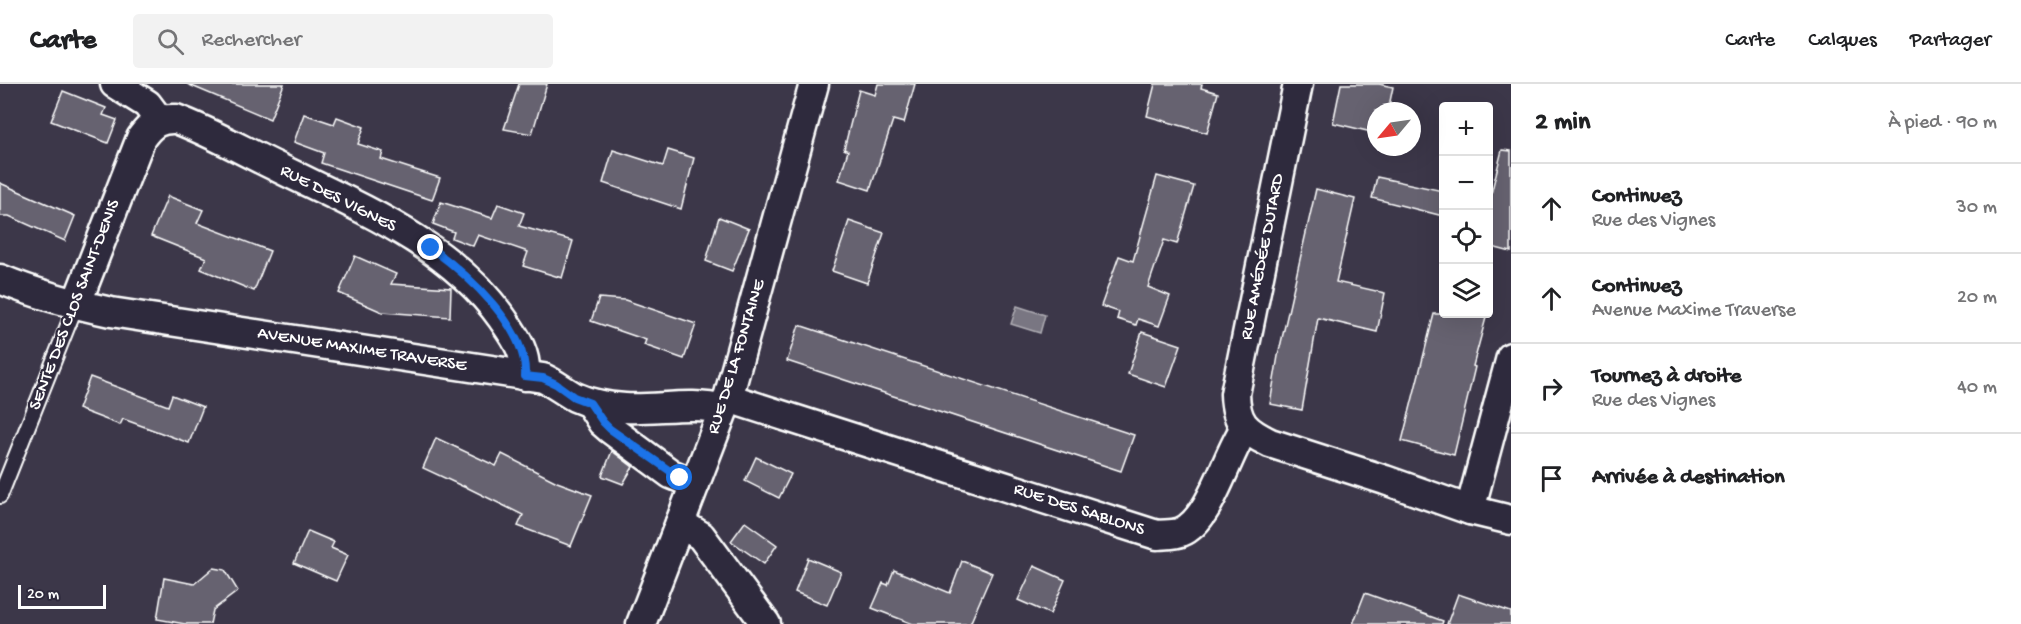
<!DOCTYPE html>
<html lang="fr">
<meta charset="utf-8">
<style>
:root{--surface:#fff;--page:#f2f2f2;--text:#202124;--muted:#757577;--line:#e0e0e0}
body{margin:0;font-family:"Gochi Hand",sans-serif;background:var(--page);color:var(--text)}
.controls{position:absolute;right:18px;top:18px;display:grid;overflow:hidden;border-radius:6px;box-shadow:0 6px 24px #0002}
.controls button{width:54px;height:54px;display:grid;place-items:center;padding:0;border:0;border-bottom:2px solid var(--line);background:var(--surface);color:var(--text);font:30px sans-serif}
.compass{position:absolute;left:1367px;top:18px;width:54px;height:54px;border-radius:50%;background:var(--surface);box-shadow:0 6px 24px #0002;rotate:241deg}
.scale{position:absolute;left:18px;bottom:15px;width:88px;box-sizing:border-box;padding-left:6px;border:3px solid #fff;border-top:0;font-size:16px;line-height:21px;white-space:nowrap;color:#fff;-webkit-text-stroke:4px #2f2a3d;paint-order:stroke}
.stop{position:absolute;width:18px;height:18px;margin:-14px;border:4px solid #1a73e8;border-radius:50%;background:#fff}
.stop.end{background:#1a73e8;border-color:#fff;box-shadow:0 2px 6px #0008}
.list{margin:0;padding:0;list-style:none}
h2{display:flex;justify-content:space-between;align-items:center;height:78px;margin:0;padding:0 24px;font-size:26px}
h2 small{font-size:20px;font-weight:400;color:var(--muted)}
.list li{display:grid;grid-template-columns:39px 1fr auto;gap:18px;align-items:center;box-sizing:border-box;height:90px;padding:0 24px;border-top:2px solid var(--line)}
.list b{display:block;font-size:22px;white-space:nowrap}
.list p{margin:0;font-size:20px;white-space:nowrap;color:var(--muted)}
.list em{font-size:20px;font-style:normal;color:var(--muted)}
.icon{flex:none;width:33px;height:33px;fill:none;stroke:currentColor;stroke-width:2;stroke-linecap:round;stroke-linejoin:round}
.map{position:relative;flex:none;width:1511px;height:540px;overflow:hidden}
header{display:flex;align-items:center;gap:36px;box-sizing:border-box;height:84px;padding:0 30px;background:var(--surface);border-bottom:2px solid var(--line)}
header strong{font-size:28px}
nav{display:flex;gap:33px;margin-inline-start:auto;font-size:21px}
.search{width:420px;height:54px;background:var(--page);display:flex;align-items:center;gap:15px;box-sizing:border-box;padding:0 21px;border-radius:6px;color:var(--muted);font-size:22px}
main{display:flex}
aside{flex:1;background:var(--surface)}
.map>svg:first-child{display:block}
.water{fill:#797682;stroke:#afadb4;stroke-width:1.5}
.building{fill:#666270;stroke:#fff;stroke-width:1.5}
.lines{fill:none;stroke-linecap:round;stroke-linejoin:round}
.service-casing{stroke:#fff;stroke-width:18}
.minor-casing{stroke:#fff;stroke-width:33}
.service{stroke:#2f2a3d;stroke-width:14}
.minor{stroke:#2f2a3d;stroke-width:28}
.route{stroke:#1a73e8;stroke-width:8}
.labels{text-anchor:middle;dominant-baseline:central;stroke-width:4.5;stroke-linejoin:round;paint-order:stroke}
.street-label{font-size:18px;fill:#fff;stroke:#2f2a3d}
</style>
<header>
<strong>Carte</strong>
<div class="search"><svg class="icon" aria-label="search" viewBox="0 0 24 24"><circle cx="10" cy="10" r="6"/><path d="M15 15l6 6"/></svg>Rechercher</div>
<nav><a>Carte</a><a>Calques</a><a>Partager</a></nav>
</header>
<main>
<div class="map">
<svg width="1511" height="540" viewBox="0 0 1511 540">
<rect width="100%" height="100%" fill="#3c3749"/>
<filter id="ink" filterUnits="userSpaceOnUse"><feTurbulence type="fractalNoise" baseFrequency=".0167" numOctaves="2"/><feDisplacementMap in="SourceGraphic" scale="12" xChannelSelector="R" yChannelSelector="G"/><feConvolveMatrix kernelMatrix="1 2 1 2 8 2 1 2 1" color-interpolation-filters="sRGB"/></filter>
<g filter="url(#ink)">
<path class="water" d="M1017,222L1045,231L1040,249L1011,240Z"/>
<g class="building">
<path d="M187,0H284L270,35Z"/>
<path d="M519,0H547L532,50L504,45Z"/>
<path d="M878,0H915L904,39L893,36L870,106L839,96L848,67L844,65L859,6L875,11Z"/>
<path d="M1155,0H1202L1201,4L1218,9L1207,49L1147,32Z"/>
<path d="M1341,0H1379L1393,3L1388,27H1376V49L1333,39Z"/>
<path d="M63,7L106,24L103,31L117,36L108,59L51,37Z"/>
<path d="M304,30L334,40L337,33L364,43L358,60L383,68L381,75L440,94L432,116L321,79L324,69L294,58Z"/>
<path d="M613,66L663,82L668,66L694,74L681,125L603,99Z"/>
<path d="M1502,66L1511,67V168L1488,162V122Z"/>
<path d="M1157,92L1194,102L1177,160L1164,156L1148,203L1170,212L1159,242L1138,235L1136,241L1117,235L1119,228L1101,222L1119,172L1133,177Z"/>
<path d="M1377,93L1443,107V132L1372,114Z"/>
<path d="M0,99L75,132L65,157L9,132H0Z"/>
<path d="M1316,105L1355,115L1336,198L1385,209L1377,248L1318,234L1302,326L1270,320L1278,272Z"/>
<path d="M168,112L203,126L197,139L270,167L254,207L201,185L206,174L151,152Z"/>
<path d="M441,118L492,134L498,120L524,129L519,142L573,157L562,194L523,182L528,168L478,151L473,162L452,154L454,148L433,140Z"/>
<path d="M719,133L749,145L732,187L706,177Z"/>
<path d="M849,137L884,149L867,199L832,187Z"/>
<path d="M355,172L396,190L391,200L451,204L450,233L382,228L339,209Z"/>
<path d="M599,214L625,216L696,240L684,275L644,261L646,256L591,237Z"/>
<path d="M1434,230H1487L1473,282L1475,283L1454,371L1402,357Z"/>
<path d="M799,241L1134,351L1121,387L787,277Z"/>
<path d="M1142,248L1181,261L1166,303L1128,290Z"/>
<path d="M90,293L168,322L172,311L203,323L189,359L123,335L120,341L78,325Z"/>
<path d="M436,354L496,382L502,370L557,398L592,411L571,462L518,442L523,431L464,402V403L423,384Z"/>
<path d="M612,367L633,383L623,400L602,392Z"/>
<path d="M756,373L791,390L779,414L745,397Z"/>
<path d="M745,438L777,461L764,480L731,457Z"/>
<path d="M308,447L334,458L331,464L348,471L336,497L294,479Z"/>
<path d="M808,474L841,488L827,521L795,508Z"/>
<path d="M962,477L992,489L970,540H913L872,524L883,499L888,501L894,486L950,509Z"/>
<path d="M1034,482L1065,496L1050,530L1018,516Z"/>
<path d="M213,484L225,486L238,507L213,526L210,540H185L157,535L164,494L194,500Z"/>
<path d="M1365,509L1443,537L1442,540H1353Z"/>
<path d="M1458,510L1511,528V540H1447Z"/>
</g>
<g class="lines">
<g class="service-casing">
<path id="service" d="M0,412L76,221"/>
</g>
<g class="minor-casing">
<g id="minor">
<path d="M115,0L147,20L159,36"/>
<path d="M1298,0L1235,310C1236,339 1245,347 1270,359L1385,396L1470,426L1511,436"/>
<path d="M0,195C36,210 73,220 111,228L543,294C554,299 564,307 575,313C590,320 609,323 625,324C657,326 692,317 723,326"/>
<path d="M76,221L141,54C151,40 159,34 176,35C211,48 245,68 279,84C360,124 448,159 502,234C515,253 527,268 525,292"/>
<path d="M728,314L1157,451C1165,450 1174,451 1181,448C1211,436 1226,371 1245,344"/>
<path d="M590,319L602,338L610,345L671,390L695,400"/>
<path d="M1470,426L1511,273"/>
<path d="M680,439L701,452L766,540"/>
<path d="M641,540L728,314L814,0"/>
</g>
</g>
<use href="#service" class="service"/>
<use href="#minor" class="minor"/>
</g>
</g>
<g class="lines" filter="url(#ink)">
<path class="route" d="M431,164C467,190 528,244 525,292L543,294L556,300L574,313L590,319L603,338L610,345L680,394"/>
</g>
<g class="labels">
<g class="street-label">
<text transform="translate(338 115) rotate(27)">RUE DES VIGNES</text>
<text transform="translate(1263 173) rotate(-79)">RUE AMÉDÉE DUTARD</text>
<text transform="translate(75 221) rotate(-69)">SENTE DES CLOS SAINT-DENIS</text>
<text transform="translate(362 266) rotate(9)">AVENUE MAXIME TRAVERSE</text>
<text transform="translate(737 273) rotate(-73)">RUE DE LA FONTAINE</text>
<text transform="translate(1079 426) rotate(18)">RUE DES SABLONS</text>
</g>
</g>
</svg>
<div class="controls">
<button>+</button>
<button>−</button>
<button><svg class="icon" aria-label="locate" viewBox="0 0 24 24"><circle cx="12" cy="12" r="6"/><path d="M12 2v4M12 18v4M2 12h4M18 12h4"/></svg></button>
<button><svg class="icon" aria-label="layers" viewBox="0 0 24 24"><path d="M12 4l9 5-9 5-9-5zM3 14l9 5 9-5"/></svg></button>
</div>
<svg class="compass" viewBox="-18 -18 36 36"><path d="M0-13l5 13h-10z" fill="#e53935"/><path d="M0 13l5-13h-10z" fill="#757577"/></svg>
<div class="scale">20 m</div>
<div class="stop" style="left:680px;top:394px"></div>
<div class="stop end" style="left:431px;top:164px"></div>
</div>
<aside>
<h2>2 min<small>À pied · 90 m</small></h2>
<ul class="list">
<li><svg class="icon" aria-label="ahead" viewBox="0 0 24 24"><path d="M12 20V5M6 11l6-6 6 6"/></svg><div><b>Continuez</b><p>Rue des Vignes</p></div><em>30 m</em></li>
<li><svg class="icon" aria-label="ahead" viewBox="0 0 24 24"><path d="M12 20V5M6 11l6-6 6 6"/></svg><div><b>Continuez</b><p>Avenue Maxime Traverse</p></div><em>20 m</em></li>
<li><svg class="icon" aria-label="right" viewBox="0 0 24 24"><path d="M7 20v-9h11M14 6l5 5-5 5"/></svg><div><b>Tournez à droite</b><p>Rue des Vignes</p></div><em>40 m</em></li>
<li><svg class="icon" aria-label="arrive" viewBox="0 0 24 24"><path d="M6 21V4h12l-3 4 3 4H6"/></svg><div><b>Arrivée à destination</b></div></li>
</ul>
</aside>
</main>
